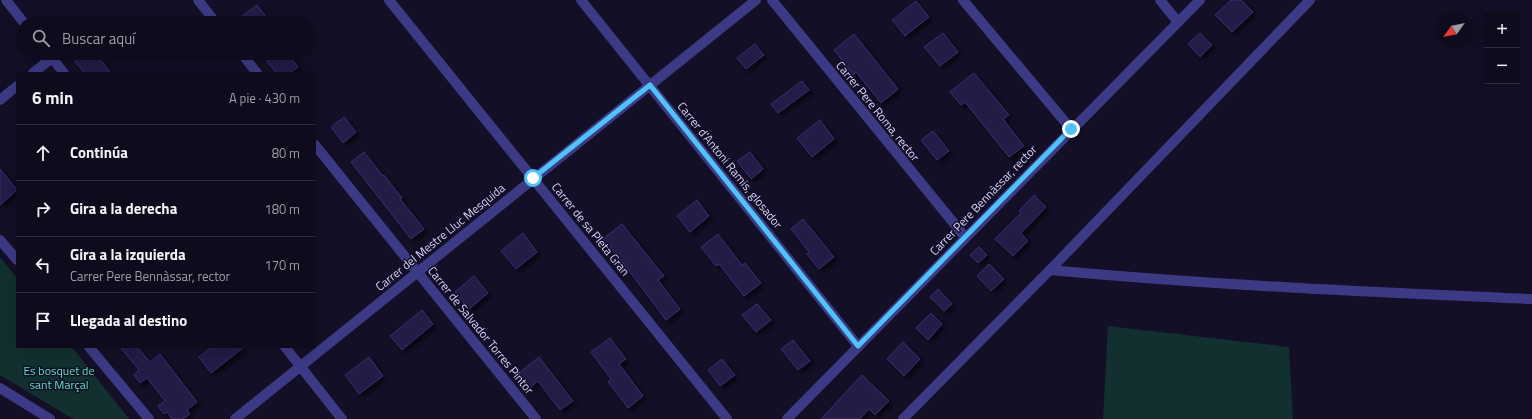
<!DOCTYPE html>
<html lang="es">
<meta charset="utf-8">
<style>
:root{--surface:#0e0b1c;--page:#171425;--text:#f1f3f6;--muted:#9b9ba3;--line:#2e2b3b}
body{margin:0;font-family:"Titillium Web",sans-serif;background:var(--page);color:var(--text)}
.controls{position:absolute;right:12px;top:12px;display:grid;overflow:hidden;border-radius:0px;box-shadow:0 4px 16px #0002}
.controls button{width:36px;height:36px;display:grid;place-items:center;padding:0;border:0;border-bottom:1px solid var(--line);background:var(--surface);color:var(--text);font:20px sans-serif}
.compass{position:absolute;left:1436px;top:12px;width:36px;height:36px;border-radius:50%;background:var(--surface);box-shadow:0 4px 16px #0002;rotate:237deg}
.stop{position:absolute;width:12px;height:12px;margin:-9px;border:3px solid #4fc3f7;border-radius:50%;background:#fff}
.stop.end{background:#4fc3f7;border-color:#fff;box-shadow:0 1px 4px #0008}
.list{margin:0;padding:0;list-style:none}
h2{display:flex;justify-content:space-between;align-items:center;height:52px;margin:0;padding:0 16px;font-size:17px}
h2 small{font-size:13px;font-weight:400;color:var(--muted)}
.list li{display:grid;grid-template-columns:26px 1fr auto;gap:12px;align-items:center;box-sizing:border-box;height:56px;padding:0 16px;border-top:1px solid var(--line)}
.list b{display:block;font-size:15px;white-space:nowrap}
.list p{margin:0;font-size:13px;white-space:nowrap;color:var(--muted)}
.list em{font-size:13px;font-style:normal;color:var(--muted)}
.icon{flex:none;width:22px;height:22px;fill:none;stroke:currentColor;stroke-width:2;stroke-linecap:round;stroke-linejoin:round}
.map{position:relative;flex:none;width:1532px;height:419px;overflow:hidden}
.search{position:absolute;background:var(--surface);box-shadow:0 4px 16px #0002;left:16px;top:16px;width:300px;height:44px;display:flex;align-items:center;gap:10px;box-sizing:border-box;padding:0 14px;border-radius:22px;color:var(--muted);font-size:15px}
.panel{position:absolute;background:var(--surface);box-shadow:0 4px 16px #0002;left:16px;top:72px;width:300px;height:276px;border-radius:0px}
.map>svg:first-child{display:block}
.green{fill:#12302f}
.building{fill:#241b47;stroke:#3b2d73;filter:url(#shadow)}
.lines{fill:none;stroke-linecap:round;stroke-linejoin:round}
.minor{stroke:#3d3a85;stroke-width:10}
.route{stroke:#4fc3f7;stroke-width:5}
.labels{text-anchor:middle;dominant-baseline:central;stroke-width:3;stroke-linejoin:round;paint-order:stroke}
.street-label{font-size:12px;fill:#d9d4ff;stroke:#130f26}
.park-label{font-size:12px;fill:#5fe0c0;stroke:#130f26}
</style>
<div class="map">
<svg width="1532" height="419" viewBox="0 0 1532 419">
<defs>
<filter id="shadow"><feDropShadow dx="3.5" dy="3.5" stdDeviation="2" flood-color="#0009"/></filter>
</defs>
<rect width="100%" height="100%" fill="#130f26"/>
<g class="green">
<path d="M0,257L17,278V347H72L129,419H73L0,375Z"/>
<path d="M1108,326L1289,347L1293,419H1103Z"/>
</g>
<g class="building">
<path d="M1231,0H1241L1253,12L1232,32L1215,15Z"/>
<path d="M916,1L929,17L905,36L892,20Z"/>
<path d="M257,5L271,23H233Z"/>
<path d="M943,33L958,52L940,66L924,47Z"/>
<path d="M1200,33L1212,45L1200,57L1188,44Z"/>
<path d="M854,34L898,89L881,103L856,72L853,75L834,50Z"/>
<path d="M755,44L764,55L746,69L737,58Z"/>
<path d="M84,53H95L111,73H84L75,61Z"/>
<path d="M277,53H287L298,67L290,73H276L267,61Z"/>
<path d="M974,73L1009,115L1003,119L1024,146L1009,157L965,102L961,105L950,92Z"/>
<path d="M802,81L809,90L778,113L771,104Z"/>
<path d="M344,117L356,132L343,143L331,127Z"/>
<path d="M820,120L834,139L812,157L797,138Z"/>
<path d="M933,131L949,151L937,160L921,140Z"/>
<path d="M364,152L383,176L384,175L402,198L400,199L424,229L411,239L351,162Z"/>
<path d="M750,152L763,169L751,179L737,161Z"/>
<path d="M0,169L17,190L0,205Z"/>
<path d="M1034,195L1046,207L1021,233L1028,241L1013,256L995,239L1021,213L1019,211Z"/>
<path d="M697,200L709,216L690,232L677,216Z"/>
<path d="M803,219L834,257L819,269L807,254L809,252L791,229Z"/>
<path d="M622,224L664,276L658,280L680,309L666,320L621,260L603,239Z"/>
<path d="M523,233L537,252L516,269L501,251Z"/>
<path d="M718,234L742,265L745,263L761,283L744,296L719,264L716,266L701,247Z"/>
<path d="M979,247L987,255L978,263L970,255Z"/>
<path d="M989,264L1004,279L991,291L977,276Z"/>
<path d="M474,276L488,293L469,309L455,292Z"/>
<path d="M938,289L952,304L944,311L930,297Z"/>
<path d="M757,304L771,320L756,332L742,315Z"/>
<path d="M422,310L433,324L402,350L390,336Z"/>
<path d="M931,313L942,324L928,340L916,328Z"/>
<path d="M610,338L626,359L619,364L643,396L628,408L608,382L611,379L591,352Z"/>
<path d="M793,340L810,361L798,370L781,349Z"/>
<path d="M903,342L920,359L904,376L887,359Z"/>
<path d="M120,347H137L150,362L160,354L197,402L187,410L190,414L183,419H172L167,412L164,414L158,406L165,401L147,378L140,383L134,375L139,370Z"/>
<path d="M212,347H244L211,373L199,357Z"/>
<path d="M369,357L383,376L359,394L345,375Z"/>
<path d="M539,357L573,401L560,410L538,381L530,388L519,373Z"/>
<path d="M722,359L735,375L720,386L708,370Z"/>
<path d="M862,375L889,401L875,415L869,409L860,419H821Z"/>
</g>
<g class="lines">
<g class="minor">
<path d="M6,0L24,23"/>
<path d="M198,0L216,23"/>
<path d="M389,0L727,419"/>
<path d="M581,0L858,346"/>
<path d="M772,0L965,237"/>
<path d="M963,0L1071,129"/>
<path d="M1160,0L1178,22"/>
<path d="M48,53L64,73"/>
<path d="M241,53L257,73"/>
<path d="M33,73L52,58"/>
<path d="M0,100L17,86"/>
<path d="M315,145L536,419"/>
<path d="M0,240L17,260"/>
<path d="M1050,270L1310,0"/>
<path d="M89,347L149,419"/>
<path d="M285,347L342,419"/>
<path d="M0,388L50,419"/>
<path d="M235,419L756,0"/>
<path d="M787,419L1200,0"/>
<path d="M903,419L1050,270C1210,285 1371,292 1532,299"/>
</g>
</g>
<g class="lines">
<path class="route" d="M533,178L650,85L858,346L1071,129"/>
</g>
<g class="labels">
<g class="street-label">
<text transform="translate(878 111) rotate(51)">Carrer Pere Roma, rector</text>
<text transform="translate(730 165) rotate(51)">Carrer d'Antoni Ramis, glosador</text>
<text transform="translate(983 200) rotate(-46)">Carrer Pere Bennàssar, rector</text>
<text transform="translate(591 229) rotate(51)">Carrer de sa Pleta Gran</text>
<text transform="translate(440 237) rotate(-39)">Carrer del Mestre Lluc Mesquida</text>
<text transform="translate(481 330) rotate(51)">Carrer de Salvador Torres Pintor</text>
</g>
<g class="park-label">
<text x="59" y="370">Es bosquet de<tspan x="59" dy="14">sant Marçal</tspan></text>
</g>
</g>
</svg>
<div class="controls">
<button>+</button>
<button>−</button>
</div>
<svg class="compass" viewBox="-18 -18 36 36"><path d="M0-13l5 13h-10z" fill="#e53935"/><path d="M0 13l5-13h-10z" fill="#9b9ba3"/></svg>
<div class="stop" style="left:533px;top:178px"></div>
<div class="stop end" style="left:1071px;top:129px"></div>
<div class="search"><svg class="icon" aria-label="search" viewBox="0 0 24 24"><circle cx="10" cy="10" r="6"/><path d="M15 15l6 6"/></svg>Buscar aquí</div>
<section class="panel">
<h2>6 min<small>A pie · 430 m</small></h2>
<ul class="list">
<li><svg class="icon" aria-label="ahead" viewBox="0 0 24 24"><path d="M12 20V5M6 11l6-6 6 6"/></svg><div><b>Continúa</b></div><em>80 m</em></li>
<li><svg class="icon" aria-label="right" viewBox="0 0 24 24"><path d="M7 20v-9h11M14 6l5 5-5 5"/></svg><div><b>Gira a la derecha</b></div><em>180 m</em></li>
<li><svg class="icon" aria-label="left" viewBox="0 0 24 24"><path d="M17 20v-9H6M10 6l-5 5 5 5"/></svg><div><b>Gira a la izquierda</b><p>Carrer Pere Bennàssar, rector</p></div><em>170 m</em></li>
<li><svg class="icon" aria-label="arrive" viewBox="0 0 24 24"><path d="M6 21V4h12l-3 4 3 4H6"/></svg><div><b>Llegada al destino</b></div></li>
</ul>
</section>
</div>
